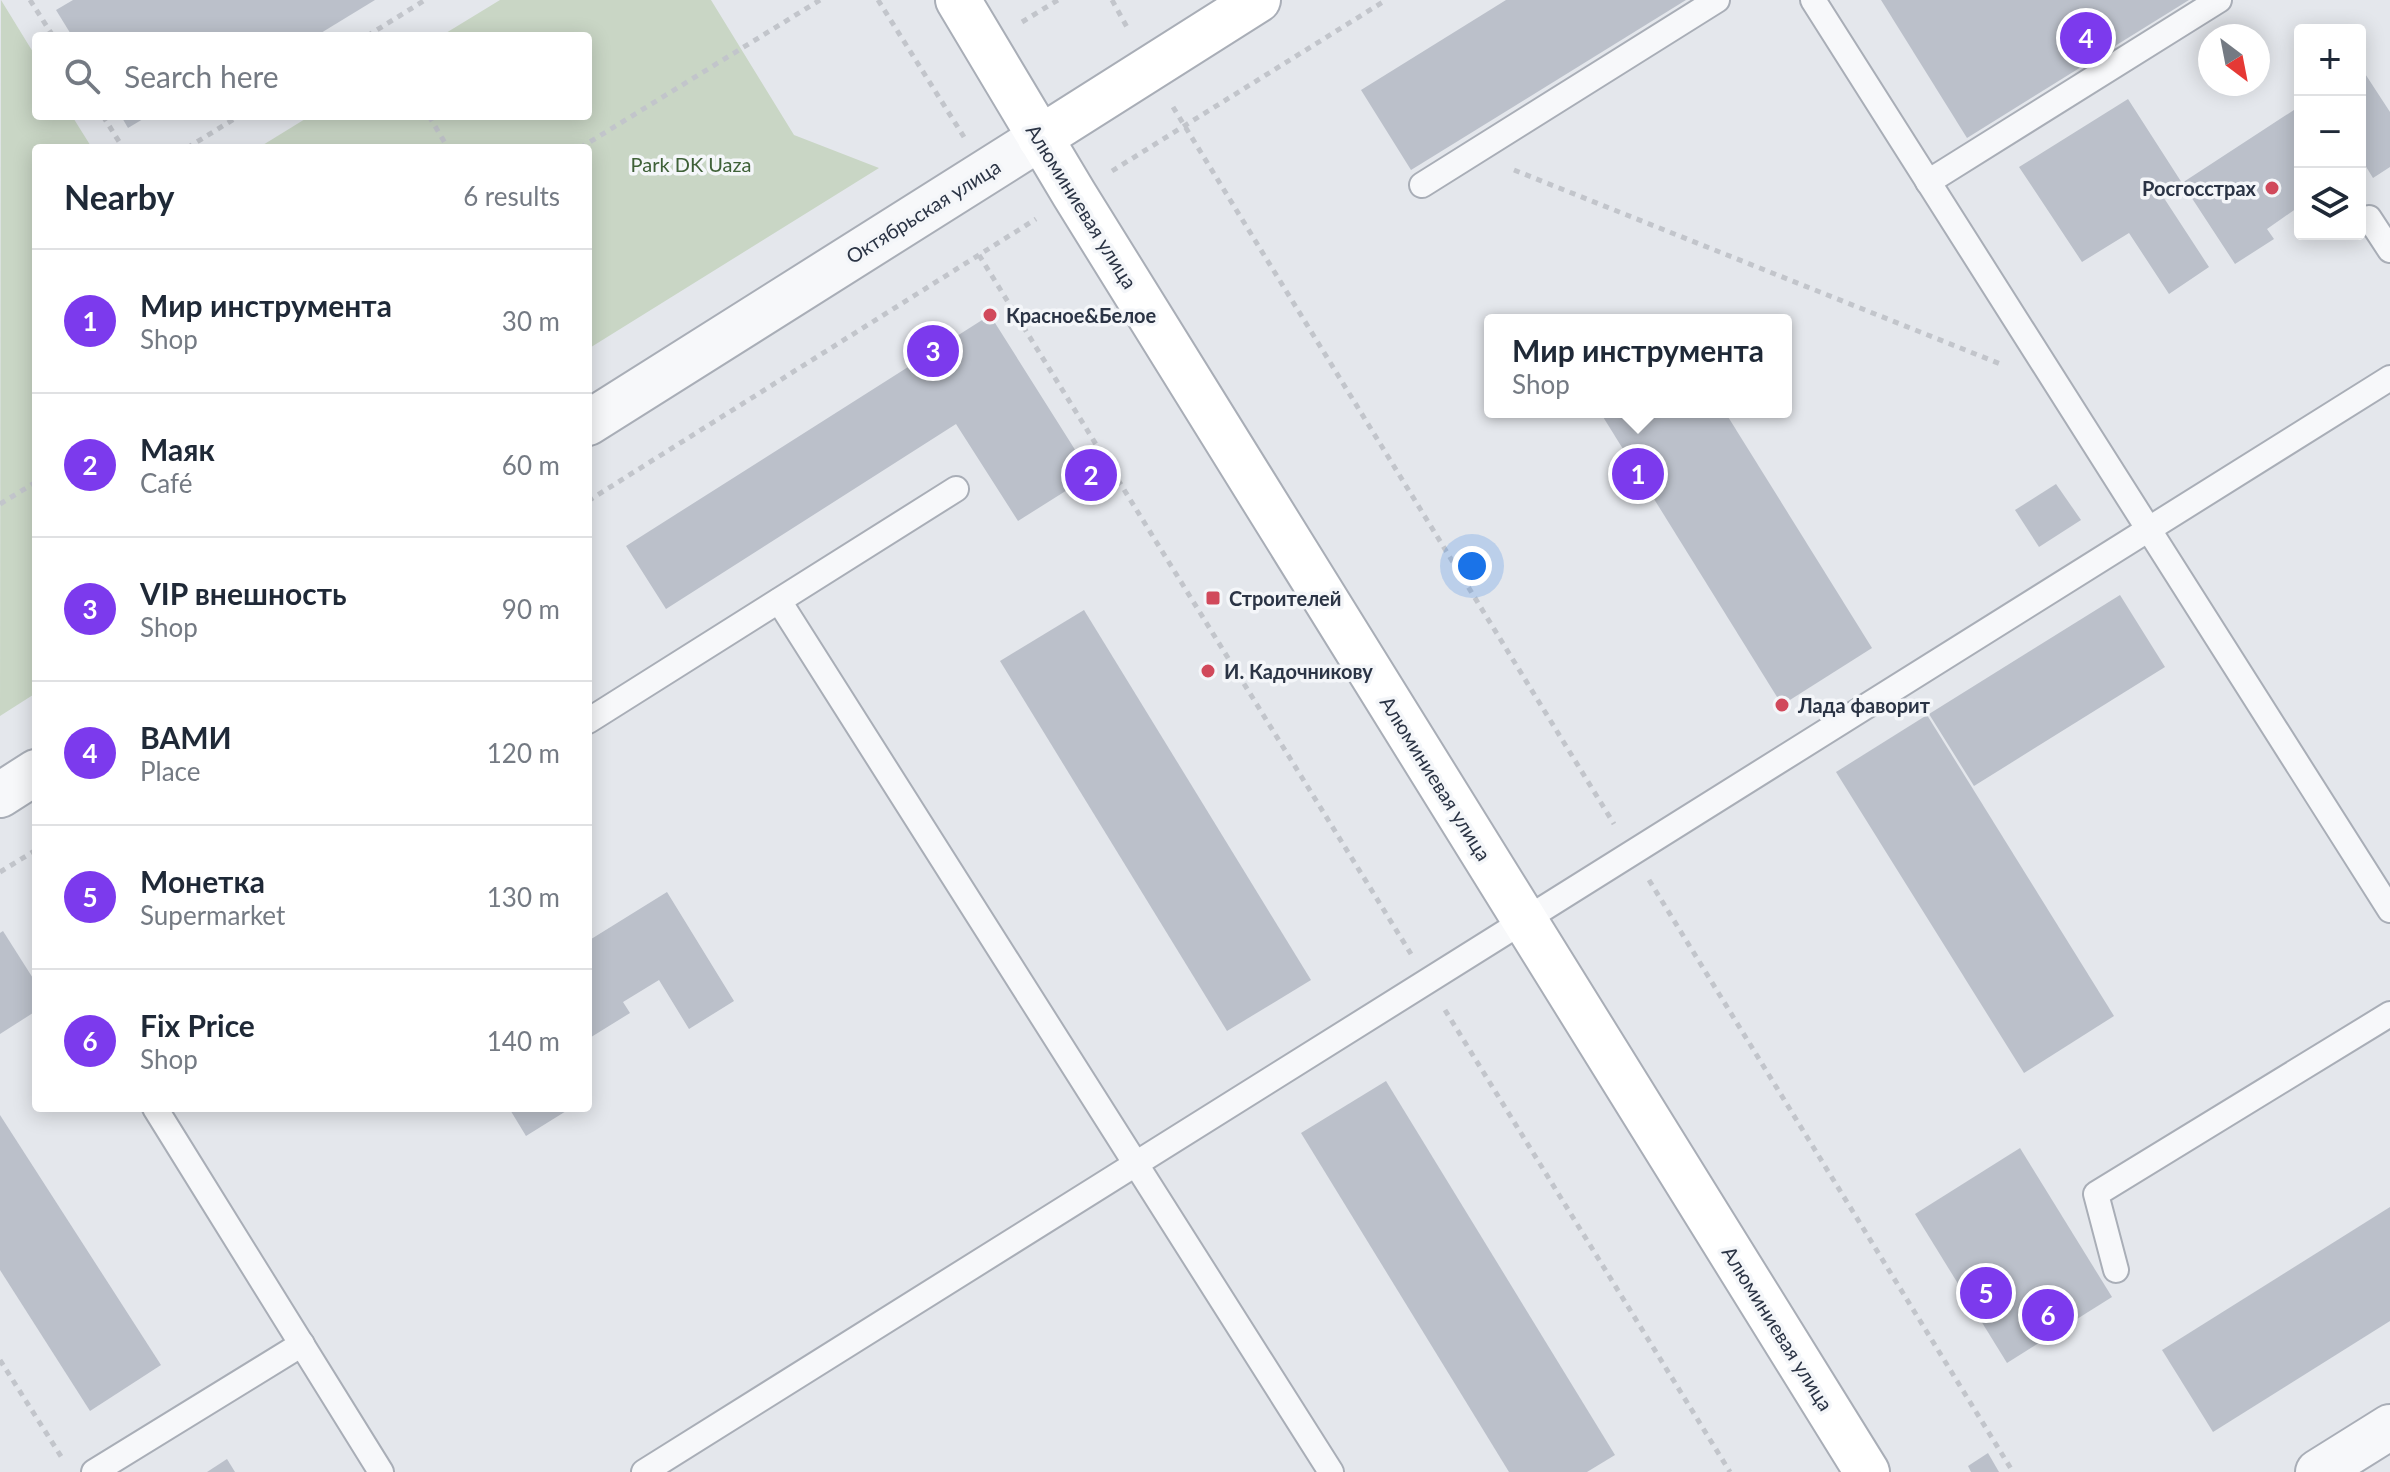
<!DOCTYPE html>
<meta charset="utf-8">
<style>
:root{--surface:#fff;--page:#f2f2f3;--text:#1f2937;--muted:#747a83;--line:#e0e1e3;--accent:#7c3aed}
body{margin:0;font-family:Lato,sans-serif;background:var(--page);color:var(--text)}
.controls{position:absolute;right:24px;top:24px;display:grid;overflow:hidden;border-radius:8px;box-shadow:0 4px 20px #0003}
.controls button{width:72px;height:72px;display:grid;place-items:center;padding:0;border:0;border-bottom:2px solid var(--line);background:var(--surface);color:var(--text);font:40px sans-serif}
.compass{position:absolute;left:2198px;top:24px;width:72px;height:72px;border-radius:50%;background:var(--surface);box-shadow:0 4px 20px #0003;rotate:148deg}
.you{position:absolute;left:1472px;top:566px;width:28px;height:28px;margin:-20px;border:6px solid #fff;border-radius:50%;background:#1a73e8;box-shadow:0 0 0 12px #1a73e833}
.badge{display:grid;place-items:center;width:52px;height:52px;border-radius:50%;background:var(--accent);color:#fff;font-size:26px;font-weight:700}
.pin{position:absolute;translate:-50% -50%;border:4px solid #fff;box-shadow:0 2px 8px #0006}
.popup{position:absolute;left:1484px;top:314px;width:308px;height:104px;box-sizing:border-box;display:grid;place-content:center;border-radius:8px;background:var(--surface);filter:drop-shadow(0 2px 6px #0005);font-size:26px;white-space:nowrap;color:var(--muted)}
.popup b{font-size:30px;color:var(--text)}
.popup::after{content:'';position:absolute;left:50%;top:100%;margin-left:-16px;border:16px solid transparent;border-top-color:var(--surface)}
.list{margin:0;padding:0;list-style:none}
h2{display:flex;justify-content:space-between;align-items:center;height:104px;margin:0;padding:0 32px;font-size:34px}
h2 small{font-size:26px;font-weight:400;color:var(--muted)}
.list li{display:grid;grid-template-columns:52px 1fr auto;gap:24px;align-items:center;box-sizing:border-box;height:144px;padding:0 32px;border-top:2px solid var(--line)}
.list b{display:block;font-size:30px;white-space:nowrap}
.list p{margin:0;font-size:26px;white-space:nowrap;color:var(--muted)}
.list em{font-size:26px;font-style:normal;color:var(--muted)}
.icon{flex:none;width:44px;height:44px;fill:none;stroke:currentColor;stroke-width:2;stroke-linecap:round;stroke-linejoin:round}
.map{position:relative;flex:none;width:2390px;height:1472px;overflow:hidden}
.search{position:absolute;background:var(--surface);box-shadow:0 4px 20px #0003;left:32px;top:32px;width:560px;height:88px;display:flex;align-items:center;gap:20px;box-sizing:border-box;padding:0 28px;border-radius:8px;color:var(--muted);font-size:30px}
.panel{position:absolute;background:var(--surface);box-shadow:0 4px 20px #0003;left:32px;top:144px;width:560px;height:968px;border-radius:8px}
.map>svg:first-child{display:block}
.green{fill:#c9d6c5}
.building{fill:#bbc0ca}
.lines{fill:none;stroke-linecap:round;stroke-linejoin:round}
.service-casing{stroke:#a9aeb7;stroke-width:28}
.minor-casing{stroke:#a9aeb7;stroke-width:48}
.tertiary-casing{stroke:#a9aeb7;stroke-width:48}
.secondary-casing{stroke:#a9aeb7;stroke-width:48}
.path{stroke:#c2c5cb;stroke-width:5;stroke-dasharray:6 6;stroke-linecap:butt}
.service{stroke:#f7f8fa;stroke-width:24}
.minor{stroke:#f7f8fa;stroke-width:44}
.tertiary{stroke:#f7f8fa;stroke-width:44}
.secondary{stroke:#fff;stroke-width:44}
.poi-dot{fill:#d1495b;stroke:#f4f6f9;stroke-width:3}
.labels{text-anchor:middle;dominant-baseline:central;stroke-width:7;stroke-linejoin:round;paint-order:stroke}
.park-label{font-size:20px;fill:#3f6138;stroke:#f4f6f9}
.poi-label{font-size:20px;font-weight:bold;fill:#2b3445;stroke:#f4f6f9;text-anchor:start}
.street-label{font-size:20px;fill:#2b3445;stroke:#f4f6f9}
</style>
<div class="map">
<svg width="2390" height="1472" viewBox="0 0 2390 1472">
<rect width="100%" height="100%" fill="#e4e7ec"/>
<g class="green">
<path d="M1,0L36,57V116H72L92,148H36V693L0,716Z"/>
<path d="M500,0H711L794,135L879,168L588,349V148H258L310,116H588V36H441Z"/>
</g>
<g class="building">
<path d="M73,0H375L316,36H72L56,10Z"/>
<path d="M1506,0H1686L1411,170L1361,90Z"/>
<path d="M1881,0H2189L1967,138Z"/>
<path d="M2360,66L2390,112V167L2373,178L2365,165L2360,168Z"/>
<path d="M2128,99L2182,183L2300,106V206L2267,229L2274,239L2235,264L2182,183L2162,195L2209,267L2169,294L2129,233L2082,262L2019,167Z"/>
<path d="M121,116H148L128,128Z"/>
<path d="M990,315L1091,475L1018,521L956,424L666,609L626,546Z"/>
<path d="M1600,412H1725L1872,648L1782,705Z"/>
<path d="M2056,484L2081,520L2039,547L2015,510Z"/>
<path d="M2120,595L2165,667L1974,786L1929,714Z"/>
<path d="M1084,610L1311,980L1227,1031L1000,661Z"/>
<path d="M1927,715L2114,1016L2024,1073L1836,772Z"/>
<path d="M667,892L734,1001L689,1029L659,980L623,1002L630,1013L588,1039V941Z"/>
<path d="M3,931L36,983V1011L0,1034V933Z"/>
<path d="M1386,1081L1615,1455L1587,1472H1509L1301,1133Z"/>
<path d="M509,1108H571L526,1136Z"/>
<path d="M0,1115L161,1365L90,1411L0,1270Z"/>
<path d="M2020,1148L2112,1297L2007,1363L1915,1214Z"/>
<path d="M2390,1207V1321L2213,1432L2162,1350Z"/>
<path d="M1988,1453L1999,1472H1971L1968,1466Z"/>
<path d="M227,1459L235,1472H207Z"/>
</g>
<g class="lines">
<g class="service-casing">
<g id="service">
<path d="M1813,0L2390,910"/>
<path d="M1928,182L2219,0"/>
<path d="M1422,185L1717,0"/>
<path d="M2369,218L2390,250"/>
<path d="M779,601L1331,1472"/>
<path d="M588,721L956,489"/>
<path d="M155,1108L381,1472"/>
<path d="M2116,1270L2096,1194L2390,1014"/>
<path d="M94,1472L302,1344"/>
<path d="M644,1472L2390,378"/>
</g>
</g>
<g class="minor-casing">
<path id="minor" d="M2318,1472L2390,1427"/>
</g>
<g class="tertiary-casing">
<g id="tertiary">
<path d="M588,423L1040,138"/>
<path d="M0,795L36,772"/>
</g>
</g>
<g class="secondary-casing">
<g id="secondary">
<path d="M958,0L1074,194L1867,1472"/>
<path d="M1040,138L1258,0"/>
</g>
</g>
<g class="path">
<path d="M30,0L53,36"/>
<path d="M878,0L964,137"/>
<path d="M1112,0L1128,29"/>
<path d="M1022,22L1058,0"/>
<path d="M367,36L425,0"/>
<path d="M1173,107L1614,824"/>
<path d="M103,116L123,148"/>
<path d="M429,116L448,148"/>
<path d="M187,148L239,116"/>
<path d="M580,148L820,0"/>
<path d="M1514,170L2003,365"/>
<path d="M1112,171L1386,0"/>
<path d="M979,255L1411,954"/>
<path d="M588,501L1036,219"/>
<path d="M0,504L36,482"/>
<path d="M0,872L36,850"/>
<path d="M1649,880L2013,1472"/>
<path d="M1445,1010L1730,1472"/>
<path d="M0,1360L64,1461"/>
</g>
<use href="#service" class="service"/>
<use href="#minor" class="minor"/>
<use href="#tertiary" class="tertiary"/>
<use href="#secondary" class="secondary"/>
</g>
<g class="poi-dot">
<circle cx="2272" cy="188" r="8"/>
<circle cx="990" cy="315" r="8"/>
<rect x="1205" y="590" width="16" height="16" rx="4"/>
<circle cx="1208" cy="671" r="8"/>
<circle cx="1782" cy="705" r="8"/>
</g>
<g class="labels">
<g class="park-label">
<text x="691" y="164">Park DK Uaza</text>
</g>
<g class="poi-label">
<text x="2256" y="188" text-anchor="end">Росгосстрах</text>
<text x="1006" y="315">Красное&amp;Белое</text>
<text x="1229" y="598">Строителей</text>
<text x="1224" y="671">И. Кадочникову</text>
<text x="1798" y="705">Лада фаворит</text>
</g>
<g class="street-label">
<text transform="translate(1082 206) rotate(58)">Алюминиевая улица</text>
<text transform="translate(923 211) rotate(-32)">Октябрьская улица</text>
<text transform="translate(1436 778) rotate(58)">Алюминиевая улица</text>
<text transform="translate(1778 1328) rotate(58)">Алюминиевая улица</text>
</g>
</g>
</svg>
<div class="controls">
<button>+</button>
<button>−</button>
<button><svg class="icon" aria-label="layers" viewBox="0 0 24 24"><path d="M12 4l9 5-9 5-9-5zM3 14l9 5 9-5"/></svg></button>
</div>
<svg class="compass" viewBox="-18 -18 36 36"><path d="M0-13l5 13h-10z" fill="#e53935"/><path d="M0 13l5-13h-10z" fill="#747a83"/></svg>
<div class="you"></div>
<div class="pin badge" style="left:1638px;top:474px">1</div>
<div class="popup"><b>Мир инструмента</b>Shop</div>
<div class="pin badge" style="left:1091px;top:475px">2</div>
<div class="pin badge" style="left:933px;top:351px">3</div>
<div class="pin badge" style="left:2086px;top:38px">4</div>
<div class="pin badge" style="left:1986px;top:1293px">5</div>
<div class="pin badge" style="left:2048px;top:1315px">6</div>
<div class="search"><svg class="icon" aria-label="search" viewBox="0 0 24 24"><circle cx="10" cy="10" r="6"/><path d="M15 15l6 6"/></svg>Search here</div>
<section class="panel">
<h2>Nearby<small>6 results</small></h2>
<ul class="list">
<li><span class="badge">1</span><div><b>Мир инструмента</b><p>Shop</p></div><em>30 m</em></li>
<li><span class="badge">2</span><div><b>Маяк</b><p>Café</p></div><em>60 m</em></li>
<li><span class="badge">3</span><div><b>VIP внешность</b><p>Shop</p></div><em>90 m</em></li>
<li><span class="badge">4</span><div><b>ВАМИ</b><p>Place</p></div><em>120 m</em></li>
<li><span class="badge">5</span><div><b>Монетка</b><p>Supermarket</p></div><em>130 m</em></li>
<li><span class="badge">6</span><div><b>Fix Price</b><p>Shop</p></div><em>140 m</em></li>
</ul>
</section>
</div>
